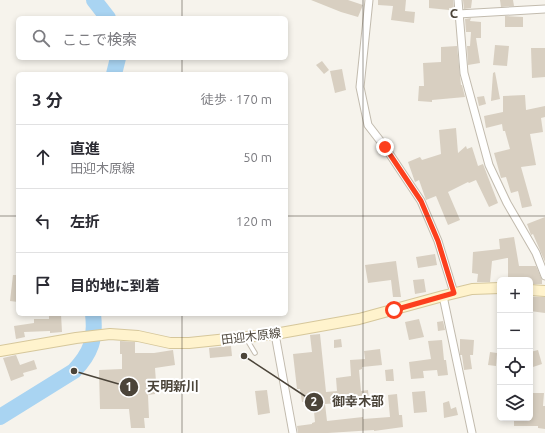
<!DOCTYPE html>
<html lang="ja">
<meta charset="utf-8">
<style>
:root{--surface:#fff;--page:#f2f2f3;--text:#2b2b33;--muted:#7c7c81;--line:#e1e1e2}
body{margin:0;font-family:Ubuntu,"Noto Sans JP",sans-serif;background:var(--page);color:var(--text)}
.controls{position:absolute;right:12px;bottom:12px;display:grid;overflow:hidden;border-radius:6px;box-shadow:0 2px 6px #0003}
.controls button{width:36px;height:36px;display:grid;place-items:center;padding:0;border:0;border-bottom:1px solid var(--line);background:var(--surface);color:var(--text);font:20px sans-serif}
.stop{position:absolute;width:12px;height:12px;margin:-9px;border:3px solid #fc3f1d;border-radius:50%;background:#fff}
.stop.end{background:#fc3f1d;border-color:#fff;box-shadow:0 1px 4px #0008}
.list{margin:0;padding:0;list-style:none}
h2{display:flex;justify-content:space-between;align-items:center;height:52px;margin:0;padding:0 16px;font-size:17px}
h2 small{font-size:13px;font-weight:400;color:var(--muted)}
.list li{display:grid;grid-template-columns:26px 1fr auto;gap:12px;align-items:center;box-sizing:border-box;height:64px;padding:0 16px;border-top:1px solid var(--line)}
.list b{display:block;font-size:15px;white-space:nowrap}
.list p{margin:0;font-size:13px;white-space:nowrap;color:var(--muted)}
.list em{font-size:13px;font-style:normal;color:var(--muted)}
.icon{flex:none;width:22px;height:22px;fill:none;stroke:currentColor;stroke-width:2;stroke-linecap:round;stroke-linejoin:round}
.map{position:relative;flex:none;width:545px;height:433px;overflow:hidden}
.search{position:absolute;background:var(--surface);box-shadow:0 2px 6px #0003;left:16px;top:16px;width:272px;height:44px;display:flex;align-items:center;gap:10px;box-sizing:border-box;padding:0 14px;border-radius:6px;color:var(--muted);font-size:15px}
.panel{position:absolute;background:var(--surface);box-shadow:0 2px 6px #0003;left:16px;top:72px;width:272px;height:244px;border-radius:6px}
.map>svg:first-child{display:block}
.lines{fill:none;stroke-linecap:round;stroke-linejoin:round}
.river{stroke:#a9d4f2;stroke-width:16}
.building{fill:#d8cfc1}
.service-casing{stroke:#c2bbae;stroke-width:5.5}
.minor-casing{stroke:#c2bbae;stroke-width:9}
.secondary-casing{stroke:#d6c79b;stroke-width:12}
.service{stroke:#fff;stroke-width:3.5}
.minor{stroke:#fff;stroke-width:7}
.secondary{stroke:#fff3cd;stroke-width:10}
.route{stroke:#fc3f1d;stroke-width:5}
.grid{fill:none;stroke:#4b4439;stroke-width:1;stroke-opacity:0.55}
.labels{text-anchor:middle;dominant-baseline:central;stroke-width:4;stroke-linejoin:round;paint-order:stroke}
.street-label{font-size:12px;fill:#4b4439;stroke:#fff}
.grid-label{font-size:13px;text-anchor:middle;font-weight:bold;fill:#4b4439;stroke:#fff;stroke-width:4;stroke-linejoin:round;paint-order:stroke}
.leader{fill:none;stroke:#4b4439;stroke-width:1.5}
.callout-dot{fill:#4b4439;stroke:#fff;stroke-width:1.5}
.mark-label{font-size:12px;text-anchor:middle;font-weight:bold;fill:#fff}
.callout-label{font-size:13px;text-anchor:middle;font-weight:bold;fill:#4b4439;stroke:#fff;stroke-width:4;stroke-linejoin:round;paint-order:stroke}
</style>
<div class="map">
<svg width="545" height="433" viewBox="0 0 545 433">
<rect width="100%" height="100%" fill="#f6f3ec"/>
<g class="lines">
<g class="river">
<path d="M94,0L108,18"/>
<path d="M114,74L118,58"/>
<path d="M0,417L74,371C91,353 96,339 93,314"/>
</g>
</g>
<g class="building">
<path d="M311,0H348L363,5L358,17L341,12Z"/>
<path d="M378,0H406L405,11L415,12L414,23L391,20L393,6L378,5Z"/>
<path d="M429,0H453L454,9L449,8V10L429,8Z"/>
<path d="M463,0H472L471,8L464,9Z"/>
<path d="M500,0H513L514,6L501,7Z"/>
<path d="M505,16L523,17V27H505Z"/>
<path d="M471,18L470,21L481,22V38H476L480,63L468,65L467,46H470L471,32H466L465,19Z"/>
<path d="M495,45L509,46L507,66L493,65Z"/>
<path d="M457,46L461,85H462L465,97L432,100V102L418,101L419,86H424L423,63L441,62V47Z"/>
<path d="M531,48H545V77L532,78Z"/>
<path d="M322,61L329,70L324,74L316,65Z"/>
<path d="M342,69L346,90L335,93L330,71Z"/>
<path d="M495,72L500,99L491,101L493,73Z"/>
<path d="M525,95L526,110L545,106V117L541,118L543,132L530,134L536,165L521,167L532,206L522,208L518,191L511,193L506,177L501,178L494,153L510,149L505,131H503L502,124L486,128L484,116L503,112V96Z"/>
<path d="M484,96L486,104L479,106L477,97Z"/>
<path d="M456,128L458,153L466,146L467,149L472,147L478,166L483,164L498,203L489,207L476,180L469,183L468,182L448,192L460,220L448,225L436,196L426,200L419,180L415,182L408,162L420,157L422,160L441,154L439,130Z"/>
<path d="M545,217V262L533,234L531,235L527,224Z"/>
<path d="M514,237L519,266H536L542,280V284H530V280H527V278H508V258H507L492,261L490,282H477L478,274L472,273L473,252L500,249L499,239Z"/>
<path d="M435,254L437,265L418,268L416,257Z"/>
<path d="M396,261L401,297H393L391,280L368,283L365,265Z"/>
<path d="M13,275H18V302L10,301Z"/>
<path d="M424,279L426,292L415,294L413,280Z"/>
<path d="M530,297H545V313L530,311Z"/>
<path d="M49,314H61L62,332L50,333V331L24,332L25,337L16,339L14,326L34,323V319H49Z"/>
<path d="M419,319L424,337L409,340L405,322Z"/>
<path d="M443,321L445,330L438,331L437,322Z"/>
<path d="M320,334L326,392L337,391L336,378L351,376L350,360L365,359L364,351L380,349L382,365L362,367V369L359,370L361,391L368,390L369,401L325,404L327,421L363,417V419L390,417L388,395L397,394L399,415H402L403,427L374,431V430L328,433H298L297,426L312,424V423L315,422L313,401L302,402L300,389H297L293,354L312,352L310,335Z"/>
<path d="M341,339L342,347L334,348V340Z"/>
<path d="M460,339L474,340L473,355H470L472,369L464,370L462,355H460Z"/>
<path d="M442,340L444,360H446L448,375L438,376L437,370L423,371L424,378L411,379L409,362L431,359L428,341Z"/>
<path d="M120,341L135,342V353H154L173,350L175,365L155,368L156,382H154L155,394L148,395L149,418H144L145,428H131L129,409H100L99,370L122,369V354H120Z"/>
<path d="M231,346L232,356L210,358L209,348Z"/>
<path d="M538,350L542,364L533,367L530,352Z"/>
<path d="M490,352L497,353L496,366L488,365Z"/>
<path d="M16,355L20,365L34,360L37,369L23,373L24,376L11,381L3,358Z"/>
<path d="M393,369L394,381H386L385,370Z"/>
<path d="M267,390L270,413L258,415L255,391Z"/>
<path d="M425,391L427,412L414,413L412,392Z"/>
<path d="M533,393H544L543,406H545V429L538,428V426H514V418H530V416H532Z"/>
<path d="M449,401L451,409L456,407L458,415L444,418L443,403Z"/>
</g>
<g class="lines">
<g class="service-casing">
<path id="service" d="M246,338L255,353"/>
</g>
<g class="minor-casing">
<g id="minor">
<path d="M369,0L360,87L368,125L385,147L421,201L438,241L454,293"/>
<path d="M458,0L464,73L489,165L507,203L536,253L545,276"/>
<path d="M458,14L545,9"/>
<path d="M443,296L472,433"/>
<path d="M275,334L293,433"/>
</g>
</g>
<g class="secondary-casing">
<g id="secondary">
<path d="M530,290L545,291"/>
<path d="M0,351L76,338L110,334L138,336L170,343H189L275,334L359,319L443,296L472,289L500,288"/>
</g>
</g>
<use href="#service" class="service"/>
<use href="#minor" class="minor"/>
<use href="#secondary" class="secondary"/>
</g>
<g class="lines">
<path class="route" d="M385,147L421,201L438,241L454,293L394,310"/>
</g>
<path class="grid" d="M182,0V18M363,0V433M182,58V74M0,216H18M286,216H545M182,314V433"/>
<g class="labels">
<g class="street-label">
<text transform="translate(251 336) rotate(-7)">田迎木原線</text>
</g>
</g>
<g class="grid-label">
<text x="454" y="18">C</text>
</g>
<path class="leader" d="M74 371L129 387M244 356L314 402"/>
<g class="callout-dot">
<circle cx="74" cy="371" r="4"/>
<circle cx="244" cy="356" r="4"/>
<circle cx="129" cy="387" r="10"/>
<circle cx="314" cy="402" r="10"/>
</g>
<g class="mark-label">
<text x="129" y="391">1</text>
<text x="314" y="406">2</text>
</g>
<g class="callout-label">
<text x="173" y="391">天明新川</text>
<text x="358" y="406">御幸木部</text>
</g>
</svg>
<div class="controls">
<button>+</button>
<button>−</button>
<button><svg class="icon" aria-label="locate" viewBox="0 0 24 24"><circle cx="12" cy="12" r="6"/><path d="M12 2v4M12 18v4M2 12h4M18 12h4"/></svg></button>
<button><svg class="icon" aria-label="layers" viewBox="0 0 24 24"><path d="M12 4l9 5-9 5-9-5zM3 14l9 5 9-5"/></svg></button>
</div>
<div class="stop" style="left:394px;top:310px"></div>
<div class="stop end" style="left:385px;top:147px"></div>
<div class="search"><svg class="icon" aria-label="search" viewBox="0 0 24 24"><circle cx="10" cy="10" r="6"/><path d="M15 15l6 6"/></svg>ここで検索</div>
<section class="panel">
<h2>3 分<small>徒歩 · 170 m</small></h2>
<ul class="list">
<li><svg class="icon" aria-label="ahead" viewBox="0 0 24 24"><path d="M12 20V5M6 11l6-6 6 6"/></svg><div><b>直進</b><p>田迎木原線</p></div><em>50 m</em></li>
<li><svg class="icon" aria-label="left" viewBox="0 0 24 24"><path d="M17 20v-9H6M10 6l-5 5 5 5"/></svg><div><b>左折</b></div><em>120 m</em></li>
<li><svg class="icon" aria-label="arrive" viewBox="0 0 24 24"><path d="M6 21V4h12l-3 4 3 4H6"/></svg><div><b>目的地に到着</b></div></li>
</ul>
</section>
</div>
